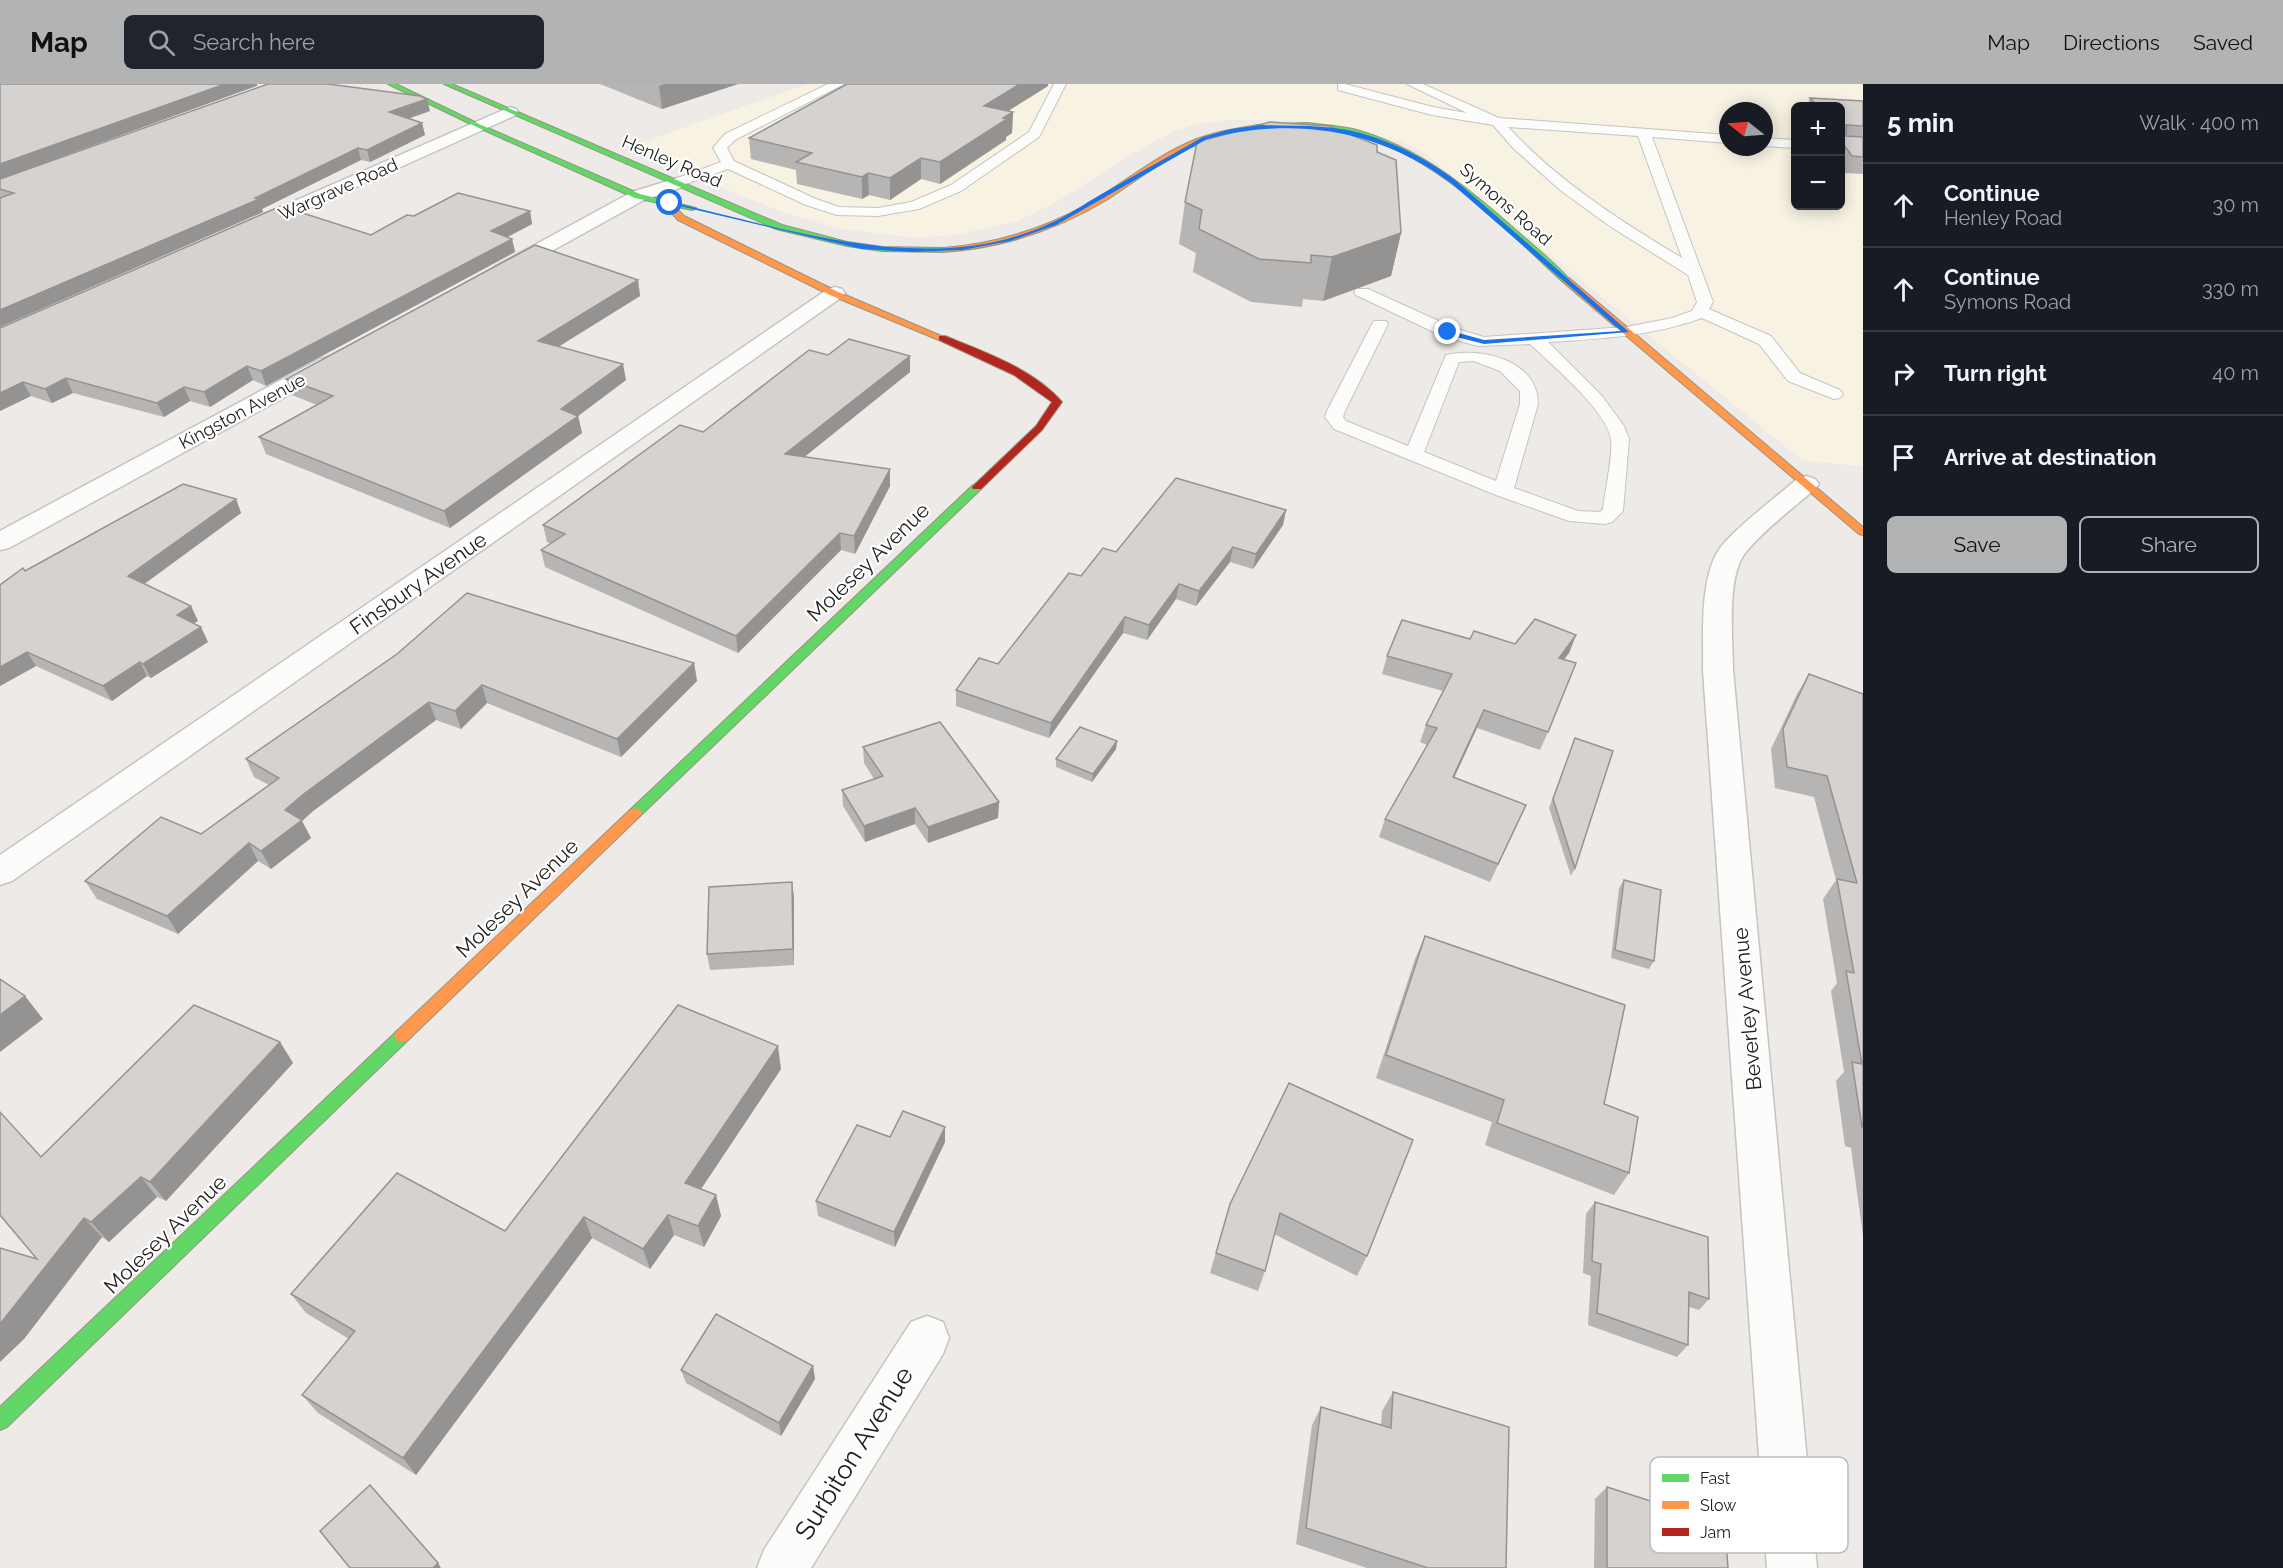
<!DOCTYPE html>
<meta charset="utf-8">
<style>
:root{--surface:#171b24;--page:#20242c;--text:#f1f3f6;--muted:#9ea1a6;--line:#363941;--accent:#b2b3b4}
body{margin:0;font-family:Raleway,sans-serif;background:var(--page);color:var(--text)}
.controls{position:absolute;right:18px;top:18px;display:grid;overflow:hidden;border-radius:9px;box-shadow:0 3px 15px #0003}
.controls button{width:54px;height:54px;display:grid;place-items:center;padding:0;border:0;border-bottom:2px solid var(--line);background:var(--surface);color:var(--text);font:30px sans-serif}
.compass{position:absolute;left:1719px;top:18px;width:54px;height:54px;border-radius:50%;background:var(--surface);box-shadow:0 3px 15px #0003;rotate:287deg}
.stop{position:absolute;width:18px;height:18px;margin:-14px;border:4px solid #1a73e8;border-radius:50%;background:#fff}
.stop.end{background:#1a73e8;border-color:#fff;box-shadow:0 2px 6px #0008}
.list{margin:0;padding:0;list-style:none}
h2{display:flex;justify-content:space-between;align-items:center;height:78px;margin:0;padding:0 24px;font-size:26px}
h2 small{font-size:20px;font-weight:400;color:var(--muted)}
.list li{display:grid;grid-template-columns:39px 1fr auto;gap:18px;align-items:center;box-sizing:border-box;height:84px;padding:0 24px;border-top:2px solid var(--line)}
.list b{display:block;font-size:22px;white-space:nowrap}
.list p{margin:0;font-size:20px;white-space:nowrap;color:var(--muted)}
.list em{font-size:20px;font-style:normal;color:var(--muted)}
.actions{display:flex;gap:12px;padding:18px 24px}
.actions a{flex:1;padding:14px 0;border:2px solid var(--accent);border-radius:9px;text-align:center;font-size:21px;color:var(--accent)}
.actions .main{background:var(--accent);color:#111}
.icon{flex:none;width:33px;height:33px;fill:none;stroke:currentColor;stroke-width:2;stroke-linecap:round;stroke-linejoin:round}
.map{position:relative;flex:none;width:1863px;height:1484px;overflow:hidden}
header{display:flex;align-items:center;gap:36px;box-sizing:border-box;height:84px;padding:0 30px;background:var(--accent);color:#111}
header strong{font-size:28px}
nav{display:flex;gap:33px;margin-inline-start:auto;font-size:21px}
.search{width:420px;height:54px;background:var(--page);display:flex;align-items:center;gap:15px;box-sizing:border-box;padding:0 21px;border-radius:9px;color:var(--muted);font-size:22px}
main{display:flex}
aside{flex:1;background:var(--surface)}
.map>svg:first-child{display:block}
.education{fill:#f7f2e2;fill-rule:evenodd}
.lines{fill:none;stroke-linecap:round;stroke-linejoin:round}
.lane-casing{stroke:#c5c4c3;stroke-width:2}
.street-casing{stroke:#c5c4c3;stroke-width:3}
.fast-casing{stroke:#98957e;stroke-width:2}
.slow-casing{stroke:#98957e;stroke-width:2}
.jam-casing{stroke:#98957e;stroke-width:2}
.lane{fill:#fcfcfb;fill-rule:evenodd}
.street{fill:#fcfcfb;fill-rule:evenodd}
.fast{fill:#63d668;fill-rule:evenodd}
.slow{fill:#ff974d;fill-rule:evenodd}
.jam{fill:#b3261e;fill-rule:evenodd}
.wall{fill:#b7b5b3}
.shaded-wall{fill:#959392}
.building{fill:#d5d2d0;stroke:#959392;stroke-width:1.5}
.route{fill:#1a73e8}
.labels{text-anchor:middle;dominant-baseline:central;stroke-width:4.5;stroke-linejoin:round;paint-order:stroke}
.far-street-label{font-size:18px;fill:#1e1e1e;stroke:#fff}
.street-label{font-size:21px;fill:#1e1e1e;stroke:#fff}
.near-street-label{font-size:26px;fill:#1e1e1e;stroke:#fff}
.key{fill:#fff;stroke:#bcbcbc;stroke-width:1.5}
.key-label{font-size:16px;fill:#1e1e1e}
</style>
<header>
<strong>Map</strong>
<div class="search"><svg class="icon" aria-label="search" viewBox="0 0 24 24"><circle cx="10" cy="10" r="6"/><path d="M15 15l6 6"/></svg>Search here</div>
<nav><a>Map</a><a>Directions</a><a>Saved</a></nav>
</header>
<main>
<div class="map">
<svg width="1863" height="1484" viewBox="0 0 1863 1484">
<rect width="100%" height="100%" fill="#edeae7"/>
<path class="education" d="M807,0H1863V382L1803,377L1422,67L1397,56L1298,37L1229,36L1197,40L1172,48L1122,76L1060,116L1018,137L955,151L915,154L836,144L788,130L727,106L635,61ZM1796,22H1840V122H1796ZM1728,27H1764V63H1728Z"/>
<g class="lines">
<g class="lane-casing">
<g id="lane">
<path d="M828,0H844L735,56L727,64L734,77L816,115L839,123L878,124L911,118L951,101L1029,48L1054,0H1066L1039,53L961,107L919,125L878,132L837,131L806,121L728,85L677,103L670,99L672,96L721,78L713,64L725,50Z"/>
<path d="M1338,0H1345L1433,23L1467,29L1407,0H1423L1499,34L1728,51V59L1652,53L1713,218L1709,225L1771,252L1800,289L1840,306L1843,310L1840,314L1834,315L1788,297L1759,260L1702,234C1652,252 1601,255 1548,258L1602,312L1624,342L1629,355L1623,427L1612,438L1605,440L1569,437L1496,411L1334,345L1325,333L1327,327L1372,240L1374,237H1386L1388,240L1345,327L1343,333L1346,337L1408,362L1446,271C1481,263 1538,276 1538,320L1514,404L1578,427L1600,428L1603,425C1605,406 1613,373 1611,355C1607,327 1551,280 1530,260L1478,262L1442,252L1356,211L1354,208L1356,205H1368L1454,244L1484,253L1626,243L1672,234L1692,227L1697,218L1688,191L1611,143L1560,106L1513,64L1493,41L1432,31L1338,6ZM1508,43L1638,52L1682,174C1619,136 1558,97 1508,43ZM1474,277L1500,287L1520,307V320L1496,397L1424,368L1459,278Z"/>
<path d="M1764,54L1796,56V64L1764,62Z"/>
</g>
</g>
<g class="street-casing">
<g id="street">
<path d="M510,23L516,25L518,28L516,31L256,148H242L239,144L242,140Z"/>
<path d="M677,94L683,95L686,99L683,103L644,116L510,190H496L493,186L496,182L632,108Z"/>
<path d="M835,203L842,205L845,209L842,213L12,797L0,801V771L828,205Z"/>
<path d="M328,273L336,275L339,280L336,285L9,464L0,466V447L320,275Z"/>
<path d="M1806,392L1815,395L1819,400L1815,405C1792,425 1765,445 1746,468C1726,491 1733,556 1733,586L1817,1484H1767L1703,586C1704,550 1698,488 1724,459C1745,436 1773,416 1797,395Z"/>
<path d="M927,1232L943,1238L949,1254L943,1270L811,1484H757L764,1466L911,1238Z"/>
</g>
</g>
<g class="fast-casing">
<g id="fast">
<path d="M388,0H396L481,41L640,110L696,124L692,126L635,114L477,43Z"/>
<path d="M444,0H452L782,141L847,158L882,163L943,164L947,166L943,168L882,167L847,162L776,145Z"/>
<path d="M1307,39C1322,41 1338,42 1353,45C1418,62 1471,106 1519,149C1536,164 1555,179 1570,196L1563,198C1501,141 1435,69 1350,49C1319,42 1289,44 1258,45L1255,43L1258,41Z"/>
<path d="M977,400L982,403L981,405L640,732H630L628,729L630,726L973,401Z"/>
<path d="M402,946L407,947L410,952L407,957L7,1343L0,1346V1323L397,947Z"/>
</g>
</g>
<g class="slow-casing">
<g id="slow">
<path d="M1258,41L1260,44C1239,49 1218,51 1198,60C1166,73 1137,96 1108,115C1057,146 1002,164 943,168L939,166L943,164C994,160 1041,146 1086,121C1122,101 1154,73 1192,57C1213,48 1236,45 1258,41Z"/>
<path d="M667,117H673L676,124L684,132L836,207L946,254L939,256L830,211L678,136L668,125Z"/>
<path d="M1563,194H1569L1863,443V451L1859,450L1563,198Z"/>
<path d="M635,724L640,726L642,729L640,732L407,957L402,958L397,957L394,952L397,947L630,726Z"/>
</g>
</g>
<g class="jam-casing">
<path id="jam" d="M939,252H945C985,268 1033,285 1062,318L1042,346L981,405H973L972,403L1036,342L1052,318L1014,291L939,256Z"/>
</g>
<use href="#lane" class="lane"/>
<use href="#street" class="street"/>
<use href="#fast" class="fast"/>
<use href="#slow" class="slow"/>
<use href="#jam" class="jam"/>
</g>
<g class="wall">
<path d="M600,0H738L662,25Z"/>
<path d="M1048,2L1008,27L1013,28L1012,49L1006,53V56L940,100L921,95L890,116L869,111L862,115L797,100L796,86L751,75L749,54Z"/>
<path d="M1810,14L1863,17V90L1844,89L1840,84V22H1807Z"/>
<path d="M430,27L408,35L422,39L425,51L370,78L361,76L262,125L263,128L0,243V95Z"/>
<path d="M1377,68L1401,149L1391,192L1323,217L1303,215L1302,223L1251,218L1193,188L1196,169L1179,160L1185,118Z"/>
<path d="M530,127L532,140L507,153L512,155L515,168L266,302L253,296L210,323L190,317L164,333L73,309L52,319L31,312L0,327V244L371,151L414,132Z"/>
<path d="M638,196L640,212L559,262L626,296L578,332L582,349L450,444L266,370L259,353L317,321L292,311L286,295Z"/>
<path d="M828,271L910,288L804,373L890,385V402L855,470L841,466L738,569L545,483L541,466L551,460L547,458L543,441L703,348Z"/>
<path d="M236,415L241,429L144,500L191,522L198,537L193,539L208,558L151,594L147,592L112,617L36,582L0,602L25,487Z"/>
<path d="M1286,426L1283,441L1253,485L1230,478L1196,522L1176,515L1147,556L1123,549L1049,654L956,622V606L998,580L1081,492L1116,468Z"/>
<path d="M1576,551L1569,569L1564,575L1548,648L1540,666L1477,644L1454,694L1518,739L1490,798L1379,753L1385,735L1427,661L1420,658L1426,641L1443,607L1382,590L1387,572L1515,560Z"/>
<path d="M397,570L694,579L697,597L621,673L487,619L461,645L436,636L313,727L302,737L311,754L271,785L258,777L178,850L97,815L85,797L201,750L269,701L254,693L246,675Z"/>
<path d="M1809,590L1863,610V1152L1851,1064L1845,1062L1836,997L1844,988L1831,907L1837,899L1823,815L1836,796L1814,713L1775,704L1771,665L1797,610Z"/>
<path d="M1575,654V784L1571,792L1549,724Z"/>
<path d="M1117,657L1116,665L1092,698L1056,683V675Z"/>
<path d="M863,663L999,718L998,734L928,759L915,740L865,758L843,722L842,706L874,695L864,679Z"/>
<path d="M1624,796L1654,877L1649,885L1611,874L1619,804Z"/>
<path d="M792,798L794,814V881L710,886L707,870Z"/>
<path d="M1425,852L1604,1020L1629,1089L1614,1111L1485,1061L1492,1038L1376,994L1415,875Z"/>
<path d="M280,958L293,979L166,1117L157,1113L109,1158L102,1153L24,1255L37,1175Z"/>
<path d="M781,985L701,1105L716,1111L721,1132L704,1163L674,1151L650,1185L592,1154L416,1391L318,1329L302,1311L349,1255L306,1229L291,1210L505,1147Z"/>
<path d="M1289,999L1367,1172L1357,1192L1274,1150L1265,1187L1258,1207L1210,1189L1230,1120Z"/>
<path d="M890,1053L945,1058L895,1163L818,1132L816,1117Z"/>
<path d="M1595,1118L1709,1215L1699,1226L1689,1223L1688,1261L1677,1273L1588,1241L1591,1192L1583,1189L1586,1130Z"/>
<path d="M813,1282L815,1295L781,1352L686,1299L681,1286Z"/>
<path d="M1393,1308L1506,1484H1367L1296,1460L1312,1341L1321,1323L1381,1341L1382,1327Z"/>
<path d="M1607,1403L1728,1484H1594L1595,1415Z"/>
</g>
<g class="shaded-wall">
<path d="M225,0H257V2L0,95V80Z"/>
<path d="M664,0H738L662,25L659,2Z"/>
<path d="M1020,0H1048V2L984,42V22Z"/>
<path d="M427,15L430,27L392,40L389,28Z"/>
<path d="M1013,28L1012,49L1006,53V56L940,100V78Z"/>
<path d="M422,39L425,51L370,78L367,66Z"/>
<path d="M358,64L361,76L262,125L263,128L0,243V226L255,114Z"/>
<path d="M921,74V95L890,116V94Z"/>
<path d="M868,89L869,111L862,115V93Z"/>
<path d="M530,127L532,140L494,160L491,147Z"/>
<path d="M1401,149L1391,192L1323,217L1332,173Z"/>
<path d="M512,155L515,168L266,302L261,287Z"/>
<path d="M638,196L640,212L542,273L538,257Z"/>
<path d="M910,272V288L787,387L785,370Z"/>
<path d="M623,280L626,296L574,335L578,332L582,349L450,444L444,427L561,325Z"/>
<path d="M247,282L253,296L210,323L204,308Z"/>
<path d="M66,294L73,309L52,319L45,305Z"/>
<path d="M23,298L31,312L0,327V309Z"/>
<path d="M184,303L190,317L164,333L157,319Z"/>
<path d="M890,385V402L855,470L854,452Z"/>
<path d="M236,415L241,429L136,506L128,492Z"/>
<path d="M1286,426L1283,441L1253,485L1256,470Z"/>
<path d="M840,449L841,466L738,569L736,552Z"/>
<path d="M1233,463L1230,478L1196,522L1199,507Z"/>
<path d="M1179,500L1176,515L1147,556L1149,541Z"/>
<path d="M191,522L198,537L184,545L177,531Z"/>
<path d="M1125,533L1123,549L1049,654L1051,639Z"/>
<path d="M201,543L208,558L151,594L143,580Z"/>
<path d="M1576,551L1569,569L1552,591L1559,574Z"/>
<path d="M27,568L36,582L0,602V583Z"/>
<path d="M140,578L147,592L112,617L103,602Z"/>
<path d="M694,579L697,597L621,673L617,655Z"/>
<path d="M482,601L487,619L461,645L455,627Z"/>
<path d="M429,618L436,636L313,727L302,737L311,754L271,785L261,767L285,726L305,709Z"/>
<path d="M1484,626L1477,644L1446,711L1453,693Z"/>
<path d="M1117,657L1116,665L1092,698L1093,690Z"/>
<path d="M999,718L998,734L928,759V743Z"/>
<path d="M915,724V740L865,758L864,742Z"/>
<path d="M249,759L258,777L178,850L167,832Z"/>
<path d="M792,798L794,814V881L793,865Z"/>
<path d="M25,912L43,935L0,968V931Z"/>
<path d="M280,958L293,979L166,1117L150,1098Z"/>
<path d="M778,962L781,985L691,1120L685,1099Z"/>
<path d="M945,1043V1058L895,1163L894,1148Z"/>
<path d="M141,1093L157,1113L109,1158L91,1138Z"/>
<path d="M716,1111L721,1132L704,1163L698,1142Z"/>
<path d="M668,1131L674,1151L650,1185L643,1165Z"/>
<path d="M584,1133L592,1154L416,1391L403,1374Z"/>
<path d="M84,1134L102,1153L24,1255L0,1278V1240Z"/>
<path d="M813,1282L815,1295L781,1352L779,1339Z"/>
<path d="M438,1479L441,1484H433Z"/>
</g>
<g class="building">
<path d="M0,0H225L0,80Z"/>
<path d="M268,0H328L420,12L427,15L389,28L422,39L367,66L358,64L255,114L259,115L0,226V114L14,109L0,105V95Z"/>
<path d="M847,0H1020L984,22L1013,28L1003,34L1007,35L940,78L921,74L890,94L868,89L862,93L796,78L812,69L749,54Z"/>
<path d="M1810,14L1863,17V42L1846,41V52L1863,53V73L1852,72L1840,56V22H1817Z"/>
<path d="M1270,38L1328,42L1377,61V68L1396,76L1401,149L1332,173L1311,171V179L1259,175L1199,145L1202,126L1185,118L1197,58Z"/>
<path d="M458,109L530,127L491,147L512,155L261,287L247,282L204,308L184,303L157,319L66,294L45,305L23,298L0,309V244L281,122L371,151L407,131L414,132Z"/>
<path d="M535,161L638,196L538,257L623,280L561,325L578,332L444,427L259,353L333,312L286,295Z"/>
<path d="M849,255L910,272L785,370L890,385L854,452L840,449L736,552L541,466L565,450L543,441L680,341L703,348L809,266L828,271Z"/>
<path d="M1176,394L1286,426L1256,470L1233,463L1199,507L1179,500L1149,541L1125,533L1051,639L956,606L979,574L998,580L1069,489L1081,492L1103,464L1116,468Z"/>
<path d="M183,400L236,415L128,492L191,522L177,531L201,543L143,580L140,578L103,602L27,568L0,583V501L23,484L25,487Z"/>
<path d="M467,509L694,579L617,655L482,601L455,627L429,618L305,709L285,726L302,736L261,767L249,759L167,832L85,797L161,733L201,750L279,694L246,675L397,570Z"/>
<path d="M1535,535L1576,551L1559,574L1576,579L1548,648L1484,626L1453,693L1526,721L1498,780L1385,735L1437,644L1426,641L1452,590L1387,572L1402,536L1470,555L1474,547L1515,560Z"/>
<path d="M1809,590L1863,610V1043H1862L1852,978L1862,980L1846,887L1854,889L1837,795L1857,799L1827,692L1787,683L1783,645Z"/>
<path d="M940,638L999,718L928,743L915,724L864,742L842,706L883,692L863,663Z"/>
<path d="M1080,643L1117,657L1093,690L1056,675Z"/>
<path d="M1575,654L1613,667L1575,784L1553,715Z"/>
<path d="M1624,796L1661,806L1654,877L1615,866Z"/>
<path d="M792,798L793,865L707,870L709,803Z"/>
<path d="M1425,852L1625,921L1604,1020L1638,1033L1629,1089L1497,1039L1504,1016L1386,971Z"/>
<path d="M0,895L25,912L0,931Z"/>
<path d="M194,921L280,958L150,1098L141,1093L91,1138L84,1134L0,1240V1164L37,1175L0,1131V1028L41,1073Z"/>
<path d="M678,921L778,962L685,1099L716,1111L698,1142L668,1131L643,1165L584,1133L403,1374L302,1311L355,1247L291,1210L397,1089L505,1147Z"/>
<path d="M1289,999L1413,1056L1367,1172L1280,1129L1265,1187L1216,1169L1230,1120Z"/>
<path d="M903,1027L945,1043L894,1148L816,1117L857,1041L890,1053Z"/>
<path d="M1595,1118L1708,1153L1709,1215L1689,1208L1688,1261L1597,1229L1601,1180L1592,1177Z"/>
<path d="M716,1230L813,1282L779,1339L681,1286Z"/>
<path d="M1393,1308L1509,1343L1506,1484H1428L1306,1444L1321,1323L1391,1344Z"/>
<path d="M370,1401L438,1479L433,1484H350L320,1447Z"/>
<path d="M1607,1403L1725,1441L1728,1484H1607Z"/>
</g>
<path class="route" d="M1262,41C1282,42 1303,41 1323,43C1371,46 1417,68 1455,96L1629,248L1484,260L1445,250L1448,246L1484,256L1621,247L1451,99C1380,45 1292,32 1207,55L1056,141L1010,157L962,166L913,168L862,165L667,119L670,118C791,145 932,196 1053,138C1069,131 1084,120 1100,111C1134,92 1169,72 1203,53L1231,45Z"/>
<g class="labels">
<g class="far-street-label">
<text transform="translate(672 77) rotate(23)">Henley Road</text>
<text transform="translate(338 105) rotate(-24)">Wargrave Road</text>
<text transform="translate(1506 120) rotate(41)">Symons Road</text>
<text transform="translate(242 327) rotate(-28)">Kingston Avenue</text>
</g>
<g class="street-label">
<text transform="translate(868 478) rotate(-44)">Molesey Avenue</text>
<text transform="translate(418 499) rotate(-35)">Finsbury Avenue</text>
<text transform="translate(517 814) rotate(-44)">Molesey Avenue</text>
<text transform="translate(1747 925) rotate(-95)">Beverley Avenue</text>
<text transform="translate(165 1150) rotate(-44)">Molesey Avenue</text>
</g>
<g class="near-street-label">
<text transform="translate(854 1369) rotate(-58)">Surbiton Avenue</text>
</g>
</g>
<rect x="1650" y="1373" width="198" height="96" rx="9" class="key"/>
<rect x="1662" y="1390" width="27" height="8" fill="#63d668"/>
<rect x="1662" y="1417" width="27" height="8" fill="#ff974d"/>
<rect x="1662" y="1444" width="27" height="8" fill="#b3261e"/>
<g class="key-label">
<text x="1700" y="1400">Fast</text>
<text x="1700" y="1427">Slow</text>
<text x="1700" y="1454">Jam</text>
</g>
</svg>
<div class="controls">
<button>+</button>
<button>−</button>
</div>
<svg class="compass" viewBox="-18 -18 36 36"><path d="M0-13l5 13h-10z" fill="#e53935"/><path d="M0 13l5-13h-10z" fill="#9ea1a6"/></svg>
<div class="stop" style="left:670px;top:119px"></div>
<div class="stop end" style="left:1448px;top:248px"></div>
</div>
<aside>
<h2>5 min<small>Walk · 400 m</small></h2>
<ul class="list">
<li><svg class="icon" aria-label="ahead" viewBox="0 0 24 24"><path d="M12 20V5M6 11l6-6 6 6"/></svg><div><b>Continue</b><p>Henley Road</p></div><em>30 m</em></li>
<li><svg class="icon" aria-label="ahead" viewBox="0 0 24 24"><path d="M12 20V5M6 11l6-6 6 6"/></svg><div><b>Continue</b><p>Symons Road</p></div><em>330 m</em></li>
<li><svg class="icon" aria-label="right" viewBox="0 0 24 24"><path d="M7 20v-9h11M14 6l5 5-5 5"/></svg><div><b>Turn right</b></div><em>40 m</em></li>
<li><svg class="icon" aria-label="arrive" viewBox="0 0 24 24"><path d="M6 21V4h12l-3 4 3 4H6"/></svg><div><b>Arrive at destination</b></div></li>
</ul>
<div class="actions"><a class="main">Save</a><a>Share</a></div>
</aside>
</main>
